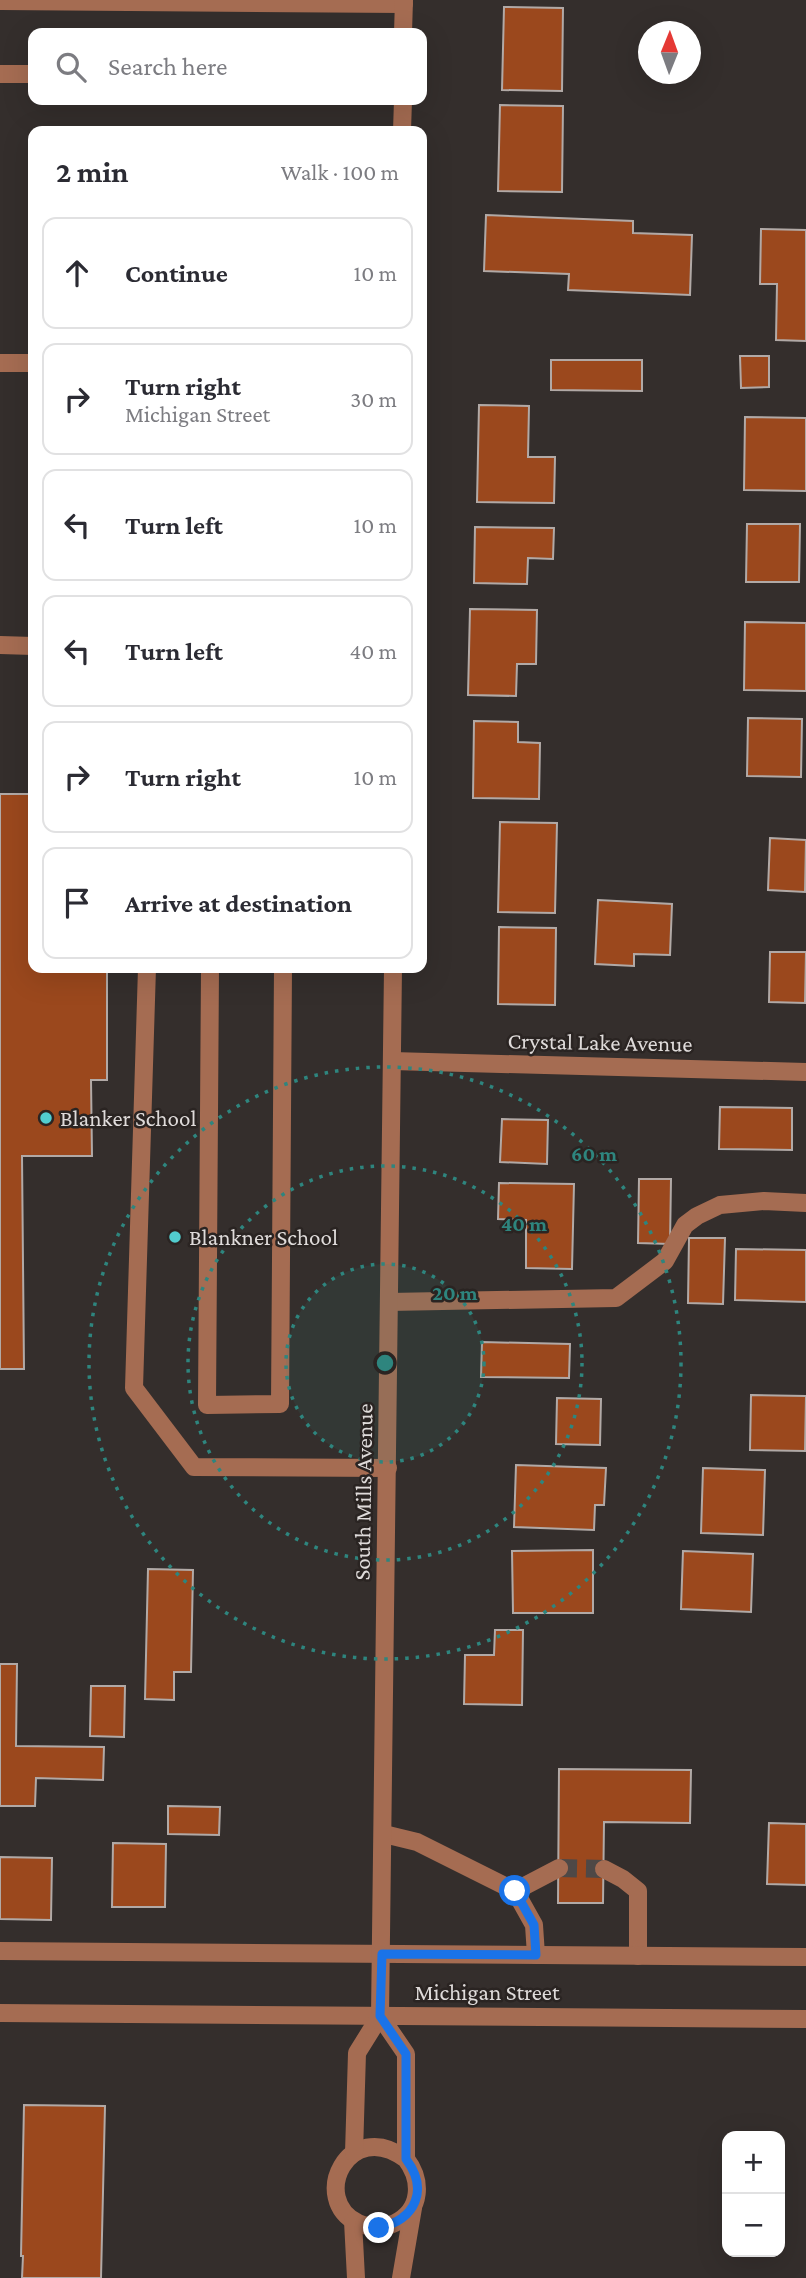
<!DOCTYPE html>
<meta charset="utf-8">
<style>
:root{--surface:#fff;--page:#f2f2f3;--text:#2b2b33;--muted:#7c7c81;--line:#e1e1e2}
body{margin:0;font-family:"Crimson Pro",serif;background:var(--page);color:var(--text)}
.controls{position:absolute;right:21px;bottom:21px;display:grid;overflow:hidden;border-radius:14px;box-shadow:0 7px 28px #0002}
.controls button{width:63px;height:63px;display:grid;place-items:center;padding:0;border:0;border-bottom:2px solid var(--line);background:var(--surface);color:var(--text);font:35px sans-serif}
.compass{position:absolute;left:638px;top:21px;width:63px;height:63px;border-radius:50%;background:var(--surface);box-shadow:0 7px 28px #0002;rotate:1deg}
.stop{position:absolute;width:21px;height:21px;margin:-16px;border:5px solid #1a73e8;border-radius:50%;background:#fff}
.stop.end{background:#1a73e8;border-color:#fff;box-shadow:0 2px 7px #0008}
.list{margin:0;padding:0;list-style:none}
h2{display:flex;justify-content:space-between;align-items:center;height:91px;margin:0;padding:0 28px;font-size:30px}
h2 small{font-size:23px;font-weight:400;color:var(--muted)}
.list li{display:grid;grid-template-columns:46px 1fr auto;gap:21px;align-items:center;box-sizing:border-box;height:112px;margin:0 14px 14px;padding:0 14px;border:2px solid var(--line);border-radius:14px}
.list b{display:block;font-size:26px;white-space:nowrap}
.list p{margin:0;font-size:23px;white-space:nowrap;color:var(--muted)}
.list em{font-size:23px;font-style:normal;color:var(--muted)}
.icon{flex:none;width:38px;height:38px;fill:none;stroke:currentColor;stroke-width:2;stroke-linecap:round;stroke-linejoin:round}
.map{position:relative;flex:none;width:806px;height:2278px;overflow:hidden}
.search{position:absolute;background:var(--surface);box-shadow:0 7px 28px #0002;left:28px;top:28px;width:399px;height:77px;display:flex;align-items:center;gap:18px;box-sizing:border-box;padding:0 24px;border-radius:14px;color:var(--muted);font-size:26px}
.panel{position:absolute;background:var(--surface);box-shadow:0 7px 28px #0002;left:28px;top:126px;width:399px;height:847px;border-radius:14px}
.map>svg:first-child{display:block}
.building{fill:#9b481d;stroke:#b1a9a6;stroke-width:2}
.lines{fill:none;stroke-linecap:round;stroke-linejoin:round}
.minor-tunnel{stroke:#4e4846;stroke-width:18;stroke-dasharray:18 9;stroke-linecap:butt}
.minor{stroke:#a56c52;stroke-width:18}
.route{stroke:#1a73e8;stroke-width:9}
.ring{fill:none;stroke:#2e857e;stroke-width:3.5;stroke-dasharray:3.5 7}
.poi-dot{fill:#52cdcf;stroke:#2a2422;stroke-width:2.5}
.labels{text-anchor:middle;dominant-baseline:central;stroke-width:5;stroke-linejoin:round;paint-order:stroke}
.street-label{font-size:23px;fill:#dfdbda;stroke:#2a2422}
.poi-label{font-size:23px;fill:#dfdbda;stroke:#2a2422;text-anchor:start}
.centre{fill:#2e857e;stroke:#2a2422;stroke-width:3.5}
.ring-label{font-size:21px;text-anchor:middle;font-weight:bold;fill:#2e857e;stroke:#2a2422;stroke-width:5;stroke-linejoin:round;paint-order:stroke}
</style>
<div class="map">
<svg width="806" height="2278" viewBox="0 0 806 2278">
<rect width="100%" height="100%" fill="#342e2c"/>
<g class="building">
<path d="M504,7L563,8L562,91L502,90Z"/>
<path d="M500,105L563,106L562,192L498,191Z"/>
<path d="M486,215L633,221V233L692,235L690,295L568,290L569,274L484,271Z"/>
<path d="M761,229L806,230V341L776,340L777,284H760Z"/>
<path d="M740,356H769V387L741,388Z"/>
<path d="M551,360H642V391L551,390Z"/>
<path d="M479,405L529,406L528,457H555L554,503L477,502Z"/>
<path d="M745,417L806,418V491L744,490Z"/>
<path d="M747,524H800L799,582H746Z"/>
<path d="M475,527L554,528L553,559L528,558L527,584L474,583Z"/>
<path d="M470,609L537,610L536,664H517L516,696L468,695Z"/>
<path d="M745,622L806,623V691L744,690Z"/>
<path d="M748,718L802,719L801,777L747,776Z"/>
<path d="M474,721L518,722V742L540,743L539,799L473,798Z"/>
<path d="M32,722H33V764H31Z"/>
<path d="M0,794H33V968H107V1080H91L92,1156H22L24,1369H0Z"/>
<path d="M500,822L557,823L555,913L498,912Z"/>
<path d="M770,838L806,840L805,892L768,890Z"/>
<path d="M598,900L672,904L670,955L634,954V966L595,964Z"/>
<path d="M499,927L556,928L555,1005L498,1004Z"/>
<path d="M770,952H806L805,1003L769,1002Z"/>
<path d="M720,1107L792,1108V1150L719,1149Z"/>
<path d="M502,1119L548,1120L547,1164L500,1162Z"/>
<path d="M639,1179H671L670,1244L638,1243Z"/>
<path d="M499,1183L574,1184L572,1269L526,1268V1220L498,1219Z"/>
<path d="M689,1238H725L723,1304L688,1303Z"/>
<path d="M736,1249L806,1250V1302L735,1300Z"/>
<path d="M482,1342L570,1344L569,1378L481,1377Z"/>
<path d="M751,1395L806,1396L805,1451L750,1450Z"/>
<path d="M557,1398L601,1399L600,1445L556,1444Z"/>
<path d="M516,1465L606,1468L604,1505H595L594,1530L514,1527Z"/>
<path d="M703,1468L765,1470L763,1535L701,1533Z"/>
<path d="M593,1550V1613H513L512,1551Z"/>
<path d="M683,1551L753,1554L751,1612L681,1609Z"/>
<path d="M148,1569L193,1570L191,1672H174V1700L145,1699Z"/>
<path d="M495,1630H523L522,1705L464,1704L465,1655H494Z"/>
<path d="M0,1664H17L16,1746L104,1747L103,1780L36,1778L35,1806H0Z"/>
<path d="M91,1686H125L124,1737L90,1736Z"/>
<path d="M559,1769L691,1770L690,1823L604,1822L603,1903H558Z"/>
<path d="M168,1806L220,1807L219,1835L168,1834Z"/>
<path d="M769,1823L806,1824V1885L767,1884Z"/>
<path d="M113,1843L166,1844L165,1907H112Z"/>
<path d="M0,1857L52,1858L51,1920L0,1919Z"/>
<path d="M24,2105L105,2106L101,2278H22L23,2256H21Z"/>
</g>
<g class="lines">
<path class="minor-tunnel" d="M559,1868L604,1869"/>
<g class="minor">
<path d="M0,1L404,4"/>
<path d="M403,33L404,0"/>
<path d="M0,74H33"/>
<path d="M402,131L403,100"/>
<path d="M0,363H33"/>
<path d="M0,645L33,646"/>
<path d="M147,968L134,1388L194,1467L388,1468"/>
<path d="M210,968L207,1405L280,1404L283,968"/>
<path d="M392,1061L806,1072"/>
<path d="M389,1302L616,1298L665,1261L685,1225L697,1216L720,1205L764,1201L806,1203"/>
<path d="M384,1834L417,1842L515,1891L534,1925L536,1955"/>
<path d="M604,1869L623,1879L638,1891V1956"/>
<path d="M515,1891L559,1868"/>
<path d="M0,1951L806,1957"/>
<path d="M0,2013L806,2019"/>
<path d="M380,2016L393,968"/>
<path d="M380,2016L406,2054V2159C422,2180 422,2210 395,2223C383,2229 370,2228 358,2223C309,2200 348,2116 406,2159"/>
<path d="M354,2153L357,2053L380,2016"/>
<path d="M353,2221L356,2278"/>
<path d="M401,2278L413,2208"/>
</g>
</g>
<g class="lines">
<path class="route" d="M379,2228C416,2219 429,2190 406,2159V2054L380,2016L382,1954L536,1955L534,1925L515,1891"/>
</g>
<circle cx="385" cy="1363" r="99" fill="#2e857e" fill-opacity=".12"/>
<g class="ring">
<circle cx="385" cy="1363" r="99"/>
<circle cx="385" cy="1363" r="197"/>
<circle cx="385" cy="1363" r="296"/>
</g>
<g class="poi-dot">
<circle cx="46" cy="1118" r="7"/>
<circle cx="175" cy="1237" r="7"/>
</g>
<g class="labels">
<g class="street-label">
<text transform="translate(600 1042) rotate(1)">Crystal Lake Avenue</text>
<text transform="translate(363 1492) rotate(-89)">South Mills Avenue</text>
<text x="487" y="1992">Michigan Street</text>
</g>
<g class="poi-label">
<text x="60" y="1118">Blanker School</text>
<text x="189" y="1237">Blankner School</text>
</g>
</g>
<circle cx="385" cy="1363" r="10" class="centre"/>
<g class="ring-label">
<text x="594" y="1161">60 m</text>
<text x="524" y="1231">40 m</text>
<text x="455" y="1300">20 m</text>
</g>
</svg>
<div class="controls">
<button>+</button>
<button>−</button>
</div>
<svg class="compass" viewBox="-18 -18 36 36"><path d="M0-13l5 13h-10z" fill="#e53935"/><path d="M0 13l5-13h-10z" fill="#7c7c81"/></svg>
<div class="stop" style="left:515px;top:1891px"></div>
<div class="stop end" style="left:379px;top:2228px"></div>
<div class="search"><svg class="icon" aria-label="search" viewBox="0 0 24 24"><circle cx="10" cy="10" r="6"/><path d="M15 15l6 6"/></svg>Search here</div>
<section class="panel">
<h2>2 min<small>Walk · 100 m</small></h2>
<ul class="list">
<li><svg class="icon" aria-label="ahead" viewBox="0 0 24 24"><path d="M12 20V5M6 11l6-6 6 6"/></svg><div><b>Continue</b></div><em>10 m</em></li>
<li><svg class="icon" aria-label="right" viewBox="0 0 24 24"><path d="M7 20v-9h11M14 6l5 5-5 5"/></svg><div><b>Turn right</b><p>Michigan Street</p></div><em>30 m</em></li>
<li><svg class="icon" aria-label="left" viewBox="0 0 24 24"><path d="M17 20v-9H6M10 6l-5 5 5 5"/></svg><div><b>Turn left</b></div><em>10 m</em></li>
<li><svg class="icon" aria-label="left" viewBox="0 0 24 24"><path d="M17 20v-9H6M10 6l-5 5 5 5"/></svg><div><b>Turn left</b></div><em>40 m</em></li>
<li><svg class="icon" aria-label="right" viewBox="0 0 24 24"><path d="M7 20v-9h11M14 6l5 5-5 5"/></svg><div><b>Turn right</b></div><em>10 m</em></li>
<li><svg class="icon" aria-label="arrive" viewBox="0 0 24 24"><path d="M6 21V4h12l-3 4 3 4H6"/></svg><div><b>Arrive at destination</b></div></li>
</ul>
</section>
</div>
